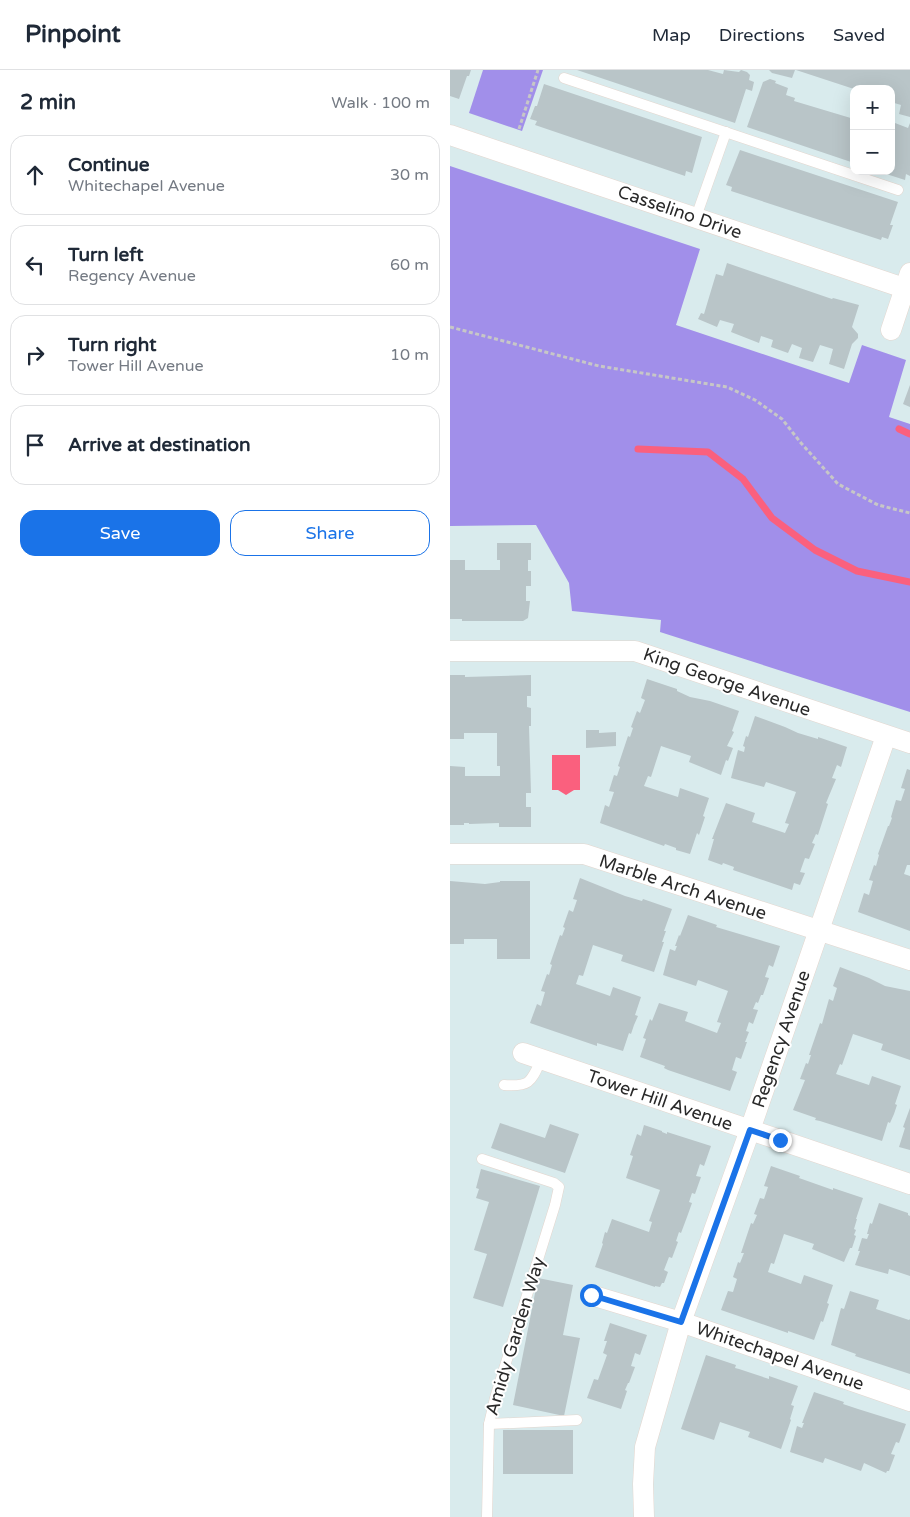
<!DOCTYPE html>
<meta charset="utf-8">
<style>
:root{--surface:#fff;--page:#f6f6f7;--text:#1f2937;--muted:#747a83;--line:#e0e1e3;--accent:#1a73e8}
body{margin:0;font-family:"Varela Round",sans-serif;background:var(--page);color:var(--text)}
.controls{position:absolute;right:15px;top:15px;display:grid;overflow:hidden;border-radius:10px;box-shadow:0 5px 20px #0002}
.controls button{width:45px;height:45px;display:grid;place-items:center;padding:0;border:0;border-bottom:1px solid var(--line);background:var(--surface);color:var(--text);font:25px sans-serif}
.stop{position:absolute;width:15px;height:15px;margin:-11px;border:4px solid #1a73e8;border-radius:50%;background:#fff}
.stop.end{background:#1a73e8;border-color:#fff;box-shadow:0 1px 5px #0008}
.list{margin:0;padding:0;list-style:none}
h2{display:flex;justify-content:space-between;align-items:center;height:65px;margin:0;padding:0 20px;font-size:21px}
h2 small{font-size:16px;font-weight:400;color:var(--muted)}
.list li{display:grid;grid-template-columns:32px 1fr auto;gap:15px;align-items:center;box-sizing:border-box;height:80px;margin:0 10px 10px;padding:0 10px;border:1px solid var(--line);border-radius:15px}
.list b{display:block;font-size:19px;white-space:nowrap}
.list p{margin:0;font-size:16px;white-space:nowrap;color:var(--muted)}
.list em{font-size:16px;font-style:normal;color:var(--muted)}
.actions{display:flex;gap:10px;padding:15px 20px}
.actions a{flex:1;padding:11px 0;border:1px solid var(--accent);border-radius:15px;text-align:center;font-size:18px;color:var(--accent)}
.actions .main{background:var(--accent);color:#fff}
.icon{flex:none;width:28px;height:28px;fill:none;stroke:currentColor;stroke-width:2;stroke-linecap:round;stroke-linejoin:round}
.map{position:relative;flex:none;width:460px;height:1447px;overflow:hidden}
header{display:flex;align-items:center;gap:30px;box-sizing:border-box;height:70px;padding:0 25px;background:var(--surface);border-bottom:1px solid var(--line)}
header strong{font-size:24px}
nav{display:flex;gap:28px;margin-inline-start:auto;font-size:18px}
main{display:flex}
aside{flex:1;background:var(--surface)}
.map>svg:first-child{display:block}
.green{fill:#a18fea}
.water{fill:#fa607e}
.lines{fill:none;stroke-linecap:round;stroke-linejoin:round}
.stream{stroke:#fa607e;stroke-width:7}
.building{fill:#b9c5c8}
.lane-casing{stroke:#e4d6ce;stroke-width:11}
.street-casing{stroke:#e4d6ce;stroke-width:21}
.path{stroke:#c7c7c7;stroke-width:3;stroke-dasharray:4 2.5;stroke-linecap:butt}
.lane{stroke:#fff;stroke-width:10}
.street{stroke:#fff;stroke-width:20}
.route{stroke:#1a73e8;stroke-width:6}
.labels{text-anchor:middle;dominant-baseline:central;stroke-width:4;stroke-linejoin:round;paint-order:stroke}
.street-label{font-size:18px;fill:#292929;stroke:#fff}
</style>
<header>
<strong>Pinpoint</strong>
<nav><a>Map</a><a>Directions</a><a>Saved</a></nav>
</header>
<main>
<aside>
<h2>2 min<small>Walk · 100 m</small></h2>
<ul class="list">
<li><svg class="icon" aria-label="ahead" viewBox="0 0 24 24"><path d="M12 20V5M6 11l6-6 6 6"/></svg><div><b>Continue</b><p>Whitechapel Avenue</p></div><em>30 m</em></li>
<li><svg class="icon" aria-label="left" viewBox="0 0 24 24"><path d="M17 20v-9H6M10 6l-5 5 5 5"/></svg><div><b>Turn left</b><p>Regency Avenue</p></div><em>60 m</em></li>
<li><svg class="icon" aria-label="right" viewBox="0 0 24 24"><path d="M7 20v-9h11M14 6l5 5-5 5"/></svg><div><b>Turn right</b><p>Tower Hill Avenue</p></div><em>10 m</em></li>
<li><svg class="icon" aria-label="arrive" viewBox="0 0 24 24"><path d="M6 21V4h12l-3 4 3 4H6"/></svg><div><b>Arrive at destination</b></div></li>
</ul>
<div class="actions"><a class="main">Save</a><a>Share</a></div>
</aside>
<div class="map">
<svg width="460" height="1447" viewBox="0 0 460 1447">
<rect width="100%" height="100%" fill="#d9ebed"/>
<g class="green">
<path d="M33,0H93L72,61L19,43Z"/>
<path d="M0,96L250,179L226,255L399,313L412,275L456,290L439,347L460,354V642L210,562L211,550L122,541L119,513L86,455L0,456Z"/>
</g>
<path class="water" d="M102,685H130V720H124L116,725L108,720H102Z"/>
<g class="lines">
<g class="stream">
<path d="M449,359L460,364"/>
<path d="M188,379L258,382L293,409L322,448L365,480L407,501L460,512"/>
</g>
</g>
<g class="building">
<path d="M0,0H21L19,6H17L9,29L0,26Z"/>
<path d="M127,0H258L273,4L274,0L289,2L291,0L297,2L300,5L299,10L304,12L302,21L296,19L285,53Z"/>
<path d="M319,0H345L342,8L322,3Z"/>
<path d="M346,0H460V47L449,44L451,35L441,32V19H404Z"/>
<path d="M320,9L326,11L325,13L338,18L336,25L345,28L344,31L404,49V93L297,57L313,12Z"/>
<path d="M94,14L252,67L242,103L236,101L235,106L85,55L87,51L80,49L85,36H87Z"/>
<path d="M445,53L458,58L460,53V106L456,104L455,110L430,102L441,101V60L443,61Z"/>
<path d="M290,80L448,132L440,155H443L438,169L432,167L431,170L281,121L282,117L276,115Z"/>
<path d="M277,193L382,229L383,228L409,235L402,257L408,264V268L402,274L394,299L379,294L383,279L370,275L363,292L349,288L352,278L342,274L338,283L321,277L323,270L311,266L309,273L281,262L284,254L270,250L267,257L248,249L251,243L254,244L266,204L273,206Z"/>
<path d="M460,315V337L453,334Z"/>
<path d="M47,473H81V490H78V501H81V516H76V531H80L78,548L73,551H12V549H0V490H15V500H50V490H47Z"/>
<path d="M0,605H15V607L81,605V626H77V637L81,638V656H79L81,723H76V737H81V757H49V753L19,754V753H14V755H0V696L15,697V706H50V696H47V663H14V669H0Z"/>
<path d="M197,609L227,619V621L240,627L260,631L289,641L282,661L284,662L277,676L283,678L278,691L276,690L271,705L239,692L241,686L211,676L201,707L198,706L194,716L228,727L230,718L259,728L253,746L255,747L249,765L247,763L240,784L226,780V778L215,774L214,776L150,753L155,735L159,737L164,722L159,721L164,705L167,706L170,697L168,696L178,666L180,667L183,658L181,657L187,641L190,643L195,630L191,628Z"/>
<path d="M305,646L335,657L348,663L368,669V667L397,677L391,697L387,695L382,708L386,709L376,733L378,734L368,765L366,764L362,773L365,774L359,789L355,788L350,802L355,803L350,815L344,813L342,820L283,800L284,797L273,793L272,795L258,790L264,769H262L276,733L305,743L302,752L335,763L339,754L335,753L346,722L316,712L314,717L281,708L288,680L294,682L295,677L293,676L296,666L298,667Z"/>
<path d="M136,660H149V663L166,662V676L136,678Z"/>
<path d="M457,699L460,700V795H457L454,804L460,806V861L408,842L414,823L419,825L423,811L419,810L424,795L426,796L429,785L428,784L438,756H439L442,748L441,747L446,730L451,731L455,719L451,718Z"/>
<path d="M130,808L175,826L192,831L193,829L222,839L214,861H216L212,872H214L204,902L171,891L173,885L143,875L133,906L129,905L126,914L160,926L163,917L191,927L185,945L188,946L184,955L181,964L179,963L173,981L147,973V976L80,953L87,934L91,936L95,922L91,921L97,904L99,905L102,895L100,894L110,865L112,866L115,858L113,857L119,840L123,842L127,830L123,829Z"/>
<path d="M0,811L35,814L50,812V811H80V889H47V869H14V874H0Z"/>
<path d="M238,845L267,855L266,857L330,876L323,897L319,895L315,907L319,908L313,925H311L308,933L306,932L303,939L308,940L303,954L299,952L296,961L299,962L295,972H297L291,989L286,987L282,1000L287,1002L280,1021L218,1000L214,998L215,996L190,987L196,969L193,968L200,949L202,951L209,933L238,942L235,951L267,963L271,953L267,952L278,921L248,910L246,916L213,905L220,879L225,881L227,876H225L229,865L230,866Z"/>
<path d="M390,897L419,908L435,916L460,921V990L431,980L433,974L403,964L392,995L390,994L386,1004L419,1015L422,1006L451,1016L445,1034L447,1035L444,1044L440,1053L438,1052L432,1071L370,1051L365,1050L366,1048L343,1040L355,1010L350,1009L356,993L358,994L361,985H359L370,953L372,954L379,929L383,931L387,918L383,916Z"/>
<path d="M460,1038V1080L449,1077L455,1058L453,1057Z"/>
<path d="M50,1053L95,1068L100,1054L129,1064L115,1103L41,1078Z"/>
<path d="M194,1055L212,1061V1062L217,1064V1062L261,1076L254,1096L250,1094L246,1106L251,1107L245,1124L242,1123L239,1132L242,1133L237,1147L231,1163L229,1162L226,1171L228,1172L222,1188L219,1187L214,1200L218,1202L214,1213H212L210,1217L205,1216V1217L145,1197L153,1174L152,1173L155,1162L157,1163L162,1149L199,1162L202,1152L199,1151L210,1120L176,1108L183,1086L180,1085L187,1064L191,1066Z"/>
<path d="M321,1096L350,1106L349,1108L383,1120V1118L413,1128L406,1149H407L404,1159L406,1160L404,1165L406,1166L402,1178H400L394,1192L362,1179L364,1174L334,1164L324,1194L321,1193L318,1202L351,1214L354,1205L383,1215L377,1233L379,1234L373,1252L371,1251L364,1270L338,1261V1263L271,1240L278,1221L283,1222L287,1209L283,1207L288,1192L290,1193L294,1183H291L301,1153L303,1154L307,1145L304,1144L310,1128L314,1129L318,1117L314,1116Z"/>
<path d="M31,1099L90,1116L53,1237L23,1228L37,1184L24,1180L39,1132L26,1128L29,1119L26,1118Z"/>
<path d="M429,1133L458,1143V1145L460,1146V1206L439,1199L438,1204L405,1195L410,1181H408L412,1168L417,1169L419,1164H417L420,1153L422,1154Z"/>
<path d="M88,1208L123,1215L113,1265L130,1268L114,1346L63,1335Z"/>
<path d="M400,1221L429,1230L426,1239L459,1250L460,1249V1304L405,1286L406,1284L381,1275L391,1238L394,1239Z"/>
<path d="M160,1253L197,1265L190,1285L185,1283L181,1296L185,1297L179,1313H178L175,1320L177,1321L171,1339L137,1328L144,1309L148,1310L157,1285L153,1283L157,1271H154Z"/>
<path d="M256,1285L286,1295L285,1298L289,1299L319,1309V1306L348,1316L341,1335L344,1336L340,1349L341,1350L331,1379L298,1367L300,1362L270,1352L264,1370L231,1359Z"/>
<path d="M364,1322L394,1332L393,1334L408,1339L456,1354L449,1373L446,1372L441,1384L445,1385L439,1401H437L436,1403L414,1393L411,1401L375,1388L373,1393L340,1382L347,1356L352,1358L354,1353H352Z"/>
<rect x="53" y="1360" width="70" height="44"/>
</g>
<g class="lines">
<g class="lane-casing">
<g id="lane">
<path d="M114,8L448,120"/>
<path d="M246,147L276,62"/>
<path d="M54,1015C80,1017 81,1012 91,990"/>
<path d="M32,1089L104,1113L109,1117L105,1135L45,1328L39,1354L37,1447"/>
<path d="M39,1354L127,1350"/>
</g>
</g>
<g class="street-casing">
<g id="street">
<path d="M0,65L460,220"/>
<path d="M441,260L460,203"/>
<path d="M0,581H185L460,673"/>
<path d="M0,784H134L460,890"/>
<path d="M73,983L460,1114"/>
<path d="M141,1225L231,1252L460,1331"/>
<path d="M194,1447L193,1414L195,1377L231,1252L300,1060L436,666"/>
</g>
</g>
<g class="path">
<path d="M69,59L88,0"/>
<path d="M0,257L149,296L277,317L305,330L332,349L351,373L388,414L428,435L460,443"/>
</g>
<use href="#lane" class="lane"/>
<use href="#street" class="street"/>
</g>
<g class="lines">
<path class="route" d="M141,1225L231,1252L300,1060L330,1070"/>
</g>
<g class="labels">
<g class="street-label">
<text transform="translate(230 142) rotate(19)">Casselino Drive</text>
<text transform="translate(277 612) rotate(19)">King George Avenue</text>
<text transform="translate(233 817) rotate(18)">Marble Arch Avenue</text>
<text transform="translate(331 969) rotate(-71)">Regency Avenue</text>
<text transform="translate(210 1030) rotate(19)">Tower Hill Avenue</text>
<text transform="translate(65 1266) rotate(-73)">Amidy Garden Way</text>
<text transform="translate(330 1286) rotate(19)">Whitechapel Avenue</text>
</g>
</g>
</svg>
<div class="controls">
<button>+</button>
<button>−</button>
</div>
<div class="stop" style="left:141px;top:1225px"></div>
<div class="stop end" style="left:330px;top:1070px"></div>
</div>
</main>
